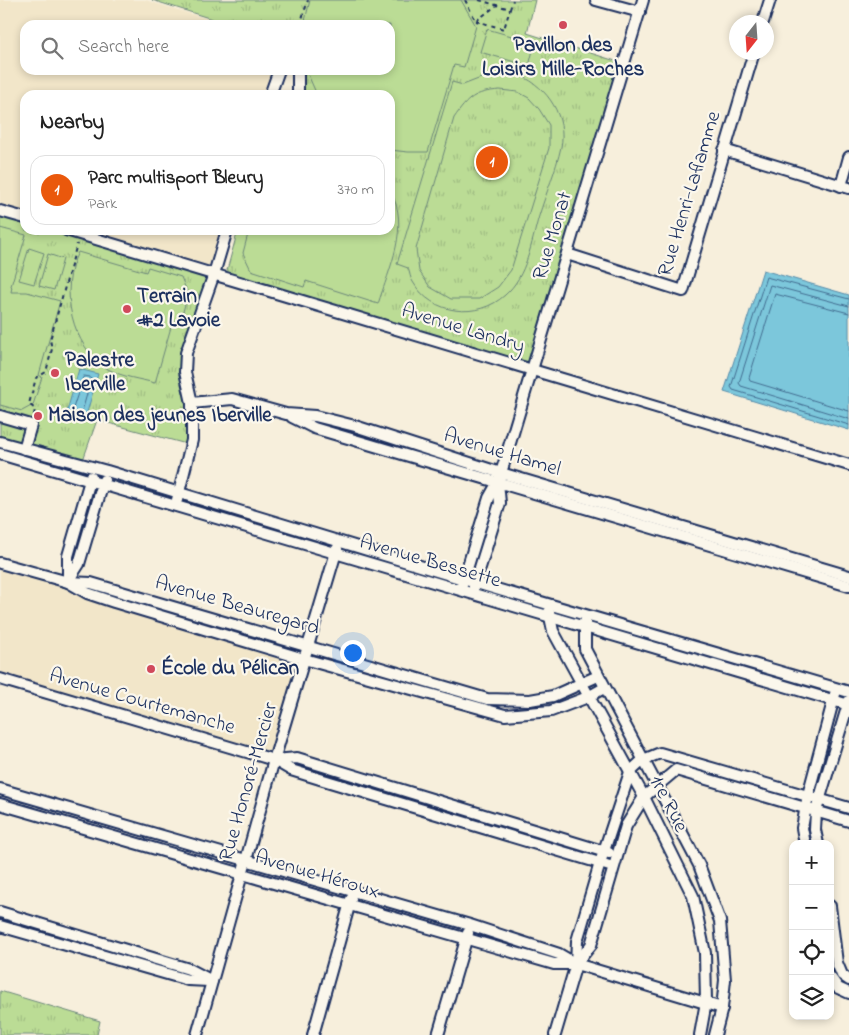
<!DOCTYPE html>
<meta charset="utf-8">
<style>
:root{--surface:#fff;--page:#f2f2f2;--text:#222;--muted:#767676;--line:#e0e0e0;--accent:#ea580c}
body{margin:0;font-family:"Indie Flower",sans-serif;background:var(--page);color:var(--text)}
.controls{position:absolute;right:15px;bottom:15px;display:grid;overflow:hidden;border-radius:10px;box-shadow:0 2px 8px #0003}
.controls button{width:45px;height:45px;display:grid;place-items:center;padding:0;border:0;border-bottom:1px solid var(--line);background:var(--surface);color:var(--text);font:25px sans-serif}
.compass{position:absolute;left:729px;top:15px;width:45px;height:45px;border-radius:50%;background:var(--surface);box-shadow:0 2px 8px #0003;rotate:197deg}
.you{position:absolute;left:352px;top:652px;width:18px;height:18px;margin:-12px;border:4px solid #fff;border-radius:50%;background:#1a73e8;box-shadow:0 0 0 8px #1a73e833}
.badge{display:grid;place-items:center;width:32px;height:32px;border-radius:50%;background:var(--accent);color:#fff;font-size:16px;font-weight:700}
.pin{position:absolute;translate:-50% -50%;border:2px solid #fff;box-shadow:0 1px 5px #0006}
.list{margin:0;padding:0;list-style:none}
h2{display:flex;justify-content:space-between;align-items:center;height:65px;margin:0;padding:0 20px;font-size:21px}
h2 small{font-size:16px;font-weight:400;color:var(--muted)}
.list li{display:grid;grid-template-columns:32px 1fr auto;gap:15px;align-items:center;box-sizing:border-box;height:70px;margin:0 10px 10px;padding:0 10px;border:1px solid var(--line);border-radius:15px}
.list b{display:block;font-size:19px;white-space:nowrap}
.list p{margin:0;font-size:16px;white-space:nowrap;color:var(--muted)}
.list em{font-size:16px;font-style:normal;color:var(--muted)}
.icon{flex:none;width:28px;height:28px;fill:none;stroke:currentColor;stroke-width:2;stroke-linecap:round;stroke-linejoin:round}
.map{position:relative;flex:none;width:849px;height:1035px;overflow:hidden}
.search{position:absolute;background:var(--surface);box-shadow:0 2px 8px #0003;left:20px;top:20px;width:375px;height:55px;display:flex;align-items:center;gap:12px;box-sizing:border-box;padding:0 18px;border-radius:15px;color:var(--muted);font-size:19px}
.panel{position:absolute;background:var(--surface);box-shadow:0 2px 8px #0003;left:20px;top:90px;width:375px;height:145px;border-radius:15px}
.map>svg:first-child{display:block}
.built{fill:#f2e6c9}
.grass{fill:url(#grass-tufts);stroke:#6b867a}
.pitch{fill:#bbdc95;stroke:#6b867a;fill-rule:evenodd}
.water{fill:#7cc7db;stroke:#558aa9}
.lines{fill:none;stroke-linecap:round;stroke-linejoin:round}
.shore{stroke:#426c90;stroke-width:1}
.minor-casing{stroke:#1b2f5e;stroke-width:14}
.path{stroke:#1b2f5e;stroke-width:2;stroke-dasharray:4 4;stroke-linecap:butt}
.minor{stroke:#fbf7ec;stroke-width:10}
.poi-dot{fill:#d1495b;stroke:#fbf7ec;stroke-width:2}
.labels{text-anchor:middle;dominant-baseline:central;stroke-width:4.5;stroke-linejoin:round;paint-order:stroke}
.poi-label{font-size:21px;font-weight:bold;fill:#1b2f5e;stroke:#fbf7ec;text-anchor:start}
.street-label{font-size:21px;fill:#1b2f5e;stroke:#fbf7ec}
</style>
<div class="map">
<svg width="849" height="1035" viewBox="0 0 849 1035">
<defs>
<pattern id="grass-tufts" width="24" height="20" patternUnits="userSpaceOnUse" patternTransform="scale(1.25)"><rect width="24" height="20" fill="#bbdc95"/><path d="M3 7l-1-3M5 7V3M7 7l1-3M15 17l-1-3M17 17v-4M19 17l1-3" fill="none" stroke="#a0bd83"/></pattern>
</defs>
<rect width="100%" height="100%" fill="#f7efdc"/>
<filter id="ink" filterUnits="userSpaceOnUse"><feTurbulence type="fractalNoise" baseFrequency=".02" numOctaves="2"/><feDisplacementMap in="SourceGraphic" scale="10" xChannelSelector="R" yChannelSelector="G"/><feConvolveMatrix kernelMatrix="1 2 1 2 8 2 1 2 1" color-interpolation-filters="sRGB"/></filter>
<g filter="url(#ink)">
<g class="built">
<path d="M0,0H145L228,25H25V70H273L266,95H25V218L0,211Z"/>
<path d="M66,230H227L214,274Z"/>
<path d="M0,564L304,659L274,760L0,679Z"/>
</g>
<g class="grass">
<path d="M152,0H535L527,33L622,63L531,371L224,281L238,230H390V95H303L304,73L302,70H390V25H231Z"/>
<path d="M0,211L25,219V230H60L207,276L186,350L194,446L97,420L83,460L0,438Z"/>
<path d="M0,991L100,1021L97,1035H0Z"/>
</g>
<g class="pitch">
<path d="M310,0H461L476,26L464,67L454,65L428,152H408L390,150V95H317L306,70H390V25H304Z"/>
<path d="M487,29L529,41L527,48L533,50L529,66L480,52Z"/>
<path d="M502,74C508,74 515,74 521,76C548,87 567,118 561,147C556,170 546,193 539,216C531,243 527,276 505,295C478,320 432,315 413,282C410,278 410,273 408,268L397,264L452,82L463,85L481,78ZM500,90L518,92L529,98L539,109L549,125V148L511,270L498,287L479,299H451L430,287L419,271L416,249L454,118C468,98 474,92 500,90Z"/>
<path d="M390,191C411,225 389,269 378,304L306,281L304,287L251,270L243,253L249,230H390Z"/>
<path d="M0,228L26,235L11,286L12,287L11,292H27L60,301L39,375L42,377L33,405L22,411L0,405Z"/>
<path d="M29,248L44,253L34,284L19,280Z"/>
<path d="M78,252L146,272L148,267L181,277L188,294L180,322L173,320L155,383C140,379 122,377 108,369C71,347 59,289 78,252Z"/>
<path d="M48,254L63,259L54,290L39,286Z"/>
</g>
<g class="water">
<path d="M763,270L849,295V430L724,392Z"/>
<path d="M79,369L98,374L84,423L65,418Z"/>
</g>
<g class="lines">
<g class="shore">
<path d="M849,299L766,277L731,387L733,390L849,425"/>
<path d="M849,306L770,285L739,383L741,386L849,419"/>
<path d="M849,313L775,294L749,378L750,381L849,411"/>
<path d="M84,376L90,377L91,380L81,415L78,416L73,415L72,412Z"/>
</g>
<g class="minor-casing">
<g id="minor">
<path d="M596,0L640,12"/>
<path d="M763,22L770,0"/>
<path d="M270,95L279,70"/>
<path d="M298,95V70"/>
<path d="M724,150L849,188"/>
<path d="M841,186L849,157"/>
<path d="M0,211L25,218"/>
<path d="M66,230L849,465"/>
<path d="M567,254L683,291L754,52"/>
<path d="M192,403L232,399L286,414L315,416L355,426L501,473L849,576"/>
<path d="M0,416L31,425L24,449"/>
<path d="M292,417L314,428L849,586"/>
<path d="M0,442L107,471L476,583L849,692"/>
<path d="M0,454L849,705"/>
<path d="M177,500L192,440V403L185,372L186,353L214,274L227,230"/>
<path d="M0,563L68,582L87,593L114,602L304,659L505,715L551,711L588,697L604,688"/>
<path d="M68,581L79,564L104,480"/>
<path d="M68,582V556L91,477"/>
<path d="M69,582L91,583L487,699L530,700L553,696L598,676"/>
<path d="M462,585L489,498L498,482L501,473L643,0"/>
<path d="M474,587L500,503L498,482"/>
<path d="M549,612L553,631L644,797L693,896L705,953L706,1002L700,1035"/>
<path d="M585,622V649L699,865L720,921L725,980L722,1008L715,1035"/>
<path d="M0,679L274,760L291,770L320,779L613,867"/>
<path d="M275,760L297,758L609,853"/>
<path d="M0,789L470,925L559,954L576,964L722,1008"/>
<path d="M0,804L554,964H575"/>
<path d="M805,844L802,828L808,795L835,694"/>
<path d="M818,844L815,830L816,811L849,701"/>
<path d="M830,906L837,963L842,975L849,980"/>
<path d="M0,912L189,969L212,981"/>
<path d="M0,926L188,980L209,981"/>
<path d="M576,964L591,945L626,826L644,797L676,770L849,821"/>
<path d="M830,977L838,988L849,993"/>
<path d="M197,1035L274,760L337,549"/>
<path d="M313,1035L351,899"/>
<path d="M438,1035L468,933"/>
<path d="M555,1035L576,964L577,941L600,863L630,772L643,760L660,753L849,808"/>
</g>
</g>
<g class="path">
<path d="M465,0L476,21L497,5"/>
<path d="M479,0L510,9L513,0"/>
<path d="M476,21L504,29L510,9"/>
<path d="M300,25L308,0"/>
<path d="M34,415L35,409L29,404L36,378L46,372L52,349L50,340L77,244"/>
</g>
<use href="#minor" class="minor"/>
</g>
</g>
<g class="poi-dot">
<circle cx="563" cy="25" r="5"/>
<circle cx="127" cy="309" r="5"/>
<circle cx="55" cy="373" r="5"/>
<circle cx="38" cy="416" r="5"/>
<circle cx="151" cy="669" r="5"/>
</g>
<g class="labels">
<g class="poi-label">
<text x="563" y="46" text-anchor="middle">Pavillon des<tspan x="563" dy="24">Loisirs Mille-Roches</tspan></text>
<text x="137" y="297">Terrain<tspan x="137" dy="24">#2 Lavoie</tspan></text>
<text x="65" y="361">Palestre<tspan x="65" dy="24">Iberville</tspan></text>
<text x="48" y="416">Maison des jeunes Iberville</text>
<text x="161" y="669">École du Pélican</text>
</g>
<g class="street-label">
<text transform="translate(690 194) rotate(-73)">Rue Henri-Laflamme</text>
<text transform="translate(553 236) rotate(-73)">Rue Monat</text>
<text transform="translate(463 329) rotate(17)">Avenue Landry</text>
<text transform="translate(502 453) rotate(17)">Avenue Hamel</text>
<text transform="translate(430 562) rotate(16)">Avenue Bessette</text>
<text transform="translate(237 606) rotate(16)">Avenue Beauregard</text>
<text transform="translate(142 702) rotate(16)">Avenue Courtemanche</text>
<text transform="translate(249 782) rotate(-74)">Rue Honoré-Mercier</text>
<text transform="translate(668 804) rotate(63)">1re Rue</text>
<text transform="translate(317 875) rotate(16)">Avenue Héroux</text>
</g>
</g>
</svg>
<div class="controls">
<button>+</button>
<button>−</button>
<button><svg class="icon" aria-label="locate" viewBox="0 0 24 24"><circle cx="12" cy="12" r="6"/><path d="M12 2v4M12 18v4M2 12h4M18 12h4"/></svg></button>
<button><svg class="icon" aria-label="layers" viewBox="0 0 24 24"><path d="M12 4l9 5-9 5-9-5zM3 14l9 5 9-5"/></svg></button>
</div>
<svg class="compass" viewBox="-18 -18 36 36"><path d="M0-13l5 13h-10z" fill="#e53935"/><path d="M0 13l5-13h-10z" fill="#767676"/></svg>
<div class="you"></div>
<div class="pin badge" style="left:492px;top:162px">1</div>
<div class="search"><svg class="icon" aria-label="search" viewBox="0 0 24 24"><circle cx="10" cy="10" r="6"/><path d="M15 15l6 6"/></svg>Search here</div>
<section class="panel">
<h2>Nearby<small></small></h2>
<ul class="list">
<li><span class="badge">1</span><div><b>Parc multisport Bleury</b><p>Park</p></div><em>370 m</em></li>
</ul>
</section>
</div>
